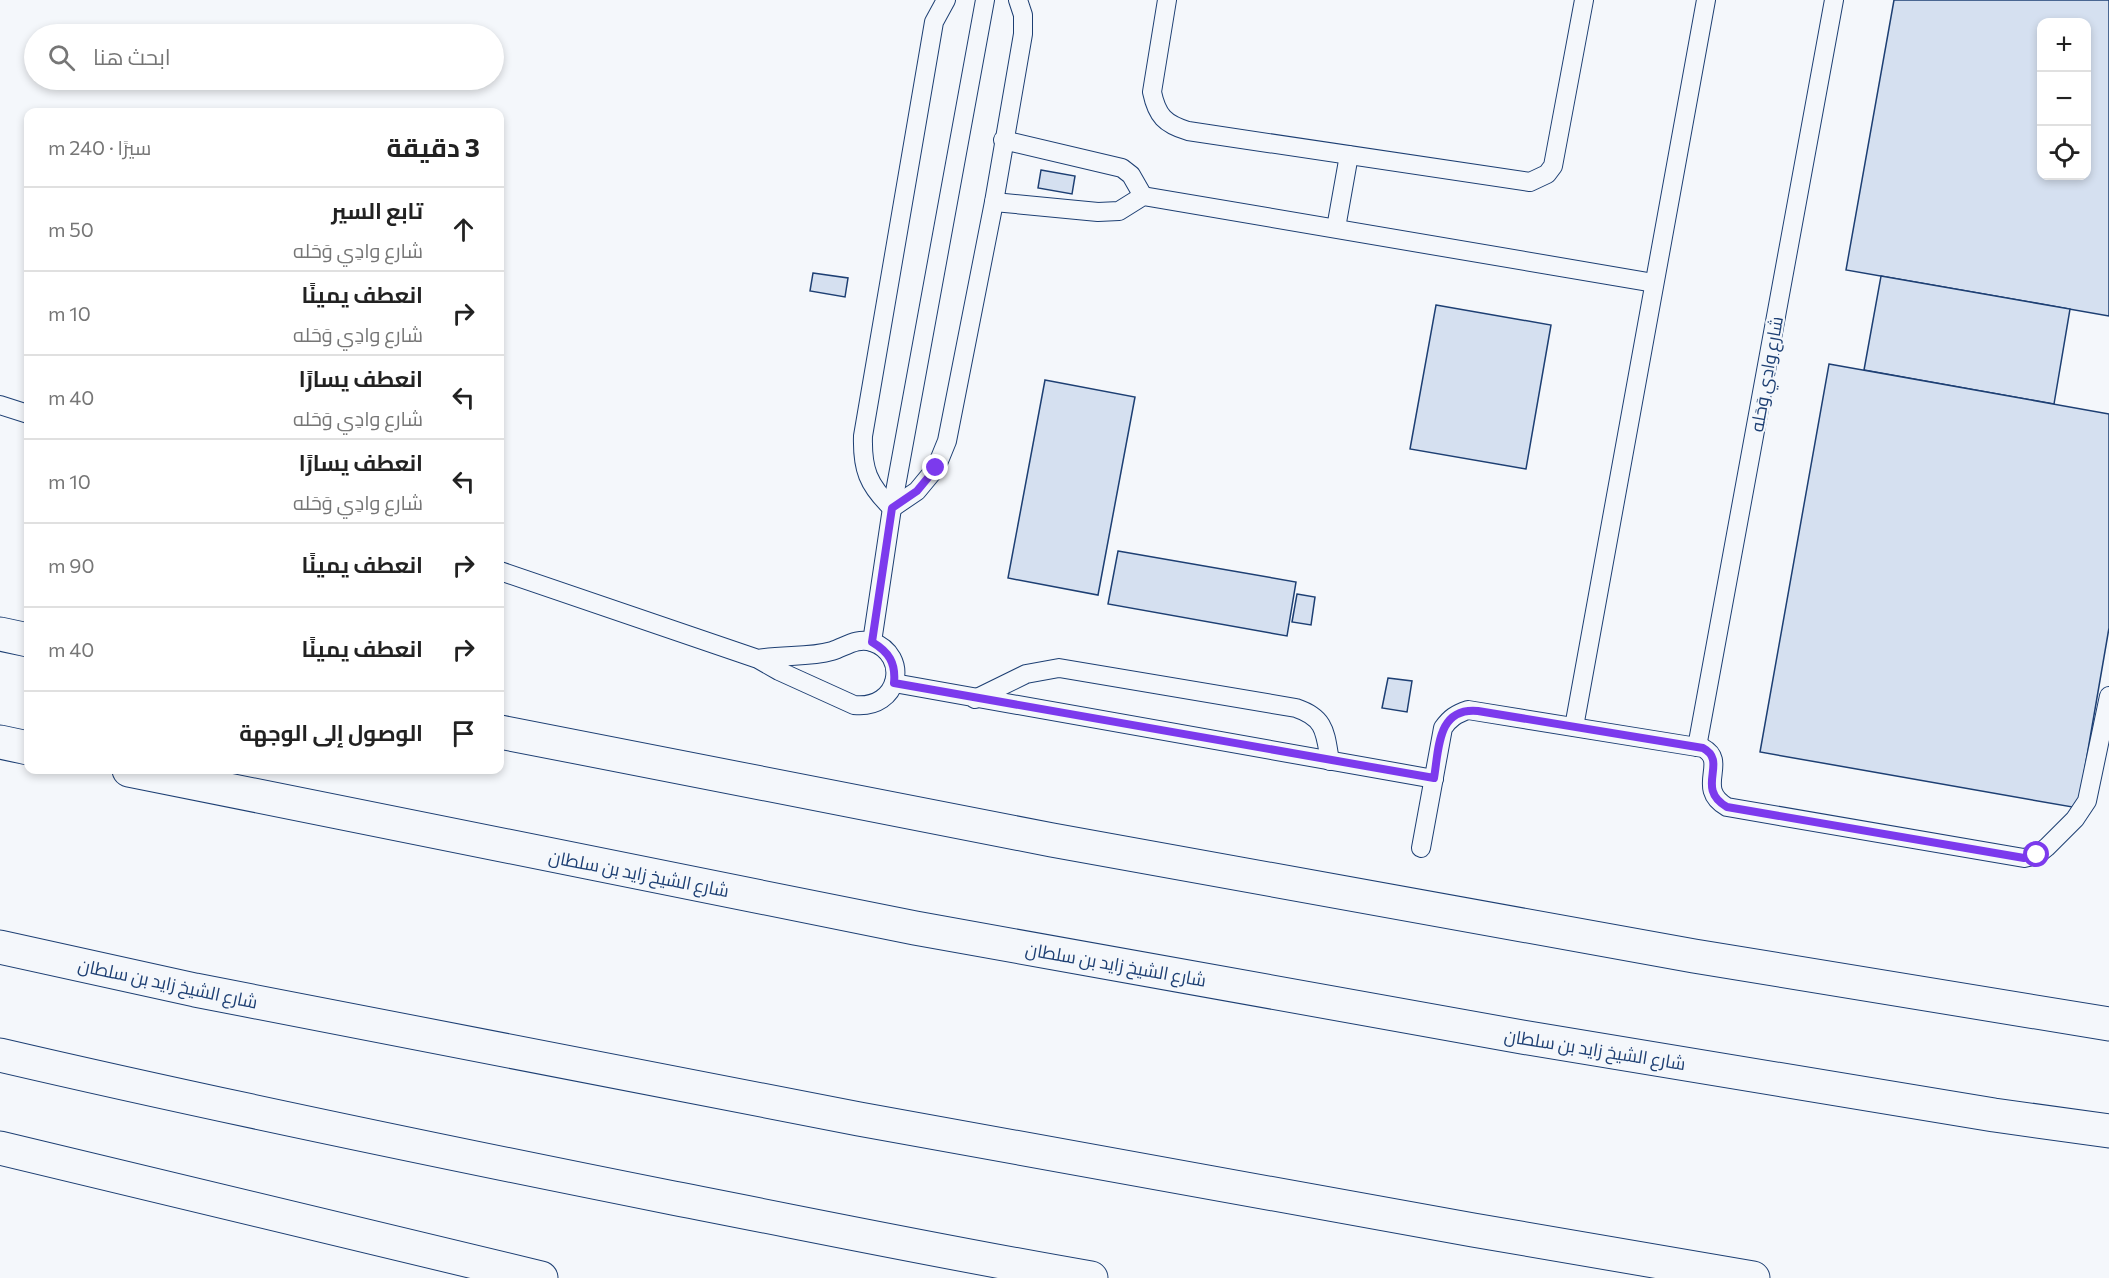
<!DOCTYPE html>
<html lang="ar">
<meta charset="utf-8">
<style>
:root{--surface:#fff;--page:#f6f6f6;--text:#222;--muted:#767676;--line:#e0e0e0}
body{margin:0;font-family:Commissioner,Cairo,sans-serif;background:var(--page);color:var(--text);direction:rtl}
.controls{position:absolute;right:18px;top:18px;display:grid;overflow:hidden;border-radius:12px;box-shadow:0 3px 9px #0003}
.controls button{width:54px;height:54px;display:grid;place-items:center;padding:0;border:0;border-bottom:2px solid var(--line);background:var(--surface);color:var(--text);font:30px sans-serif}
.stop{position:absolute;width:18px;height:18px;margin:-14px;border:4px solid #7c3aed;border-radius:50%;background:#fff}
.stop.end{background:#7c3aed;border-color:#fff;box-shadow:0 2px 6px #0008}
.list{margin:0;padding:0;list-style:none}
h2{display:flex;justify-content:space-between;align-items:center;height:78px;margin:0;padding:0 24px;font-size:26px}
h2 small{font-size:20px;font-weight:400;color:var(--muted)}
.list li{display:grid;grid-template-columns:39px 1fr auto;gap:18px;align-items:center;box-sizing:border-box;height:84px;padding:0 24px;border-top:2px solid var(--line)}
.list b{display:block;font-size:22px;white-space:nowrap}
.list p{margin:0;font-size:20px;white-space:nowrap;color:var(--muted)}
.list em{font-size:20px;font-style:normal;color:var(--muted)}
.icon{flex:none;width:33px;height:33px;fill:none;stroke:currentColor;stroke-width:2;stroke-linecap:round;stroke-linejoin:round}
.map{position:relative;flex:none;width:2109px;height:1278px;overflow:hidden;direction:ltr}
.search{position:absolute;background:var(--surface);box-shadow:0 3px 9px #0003;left:24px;top:24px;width:480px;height:66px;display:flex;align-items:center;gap:15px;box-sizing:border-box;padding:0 21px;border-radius:33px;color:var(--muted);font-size:22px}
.panel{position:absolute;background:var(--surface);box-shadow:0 3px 9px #0003;left:24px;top:108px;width:480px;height:666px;border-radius:12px;direction:rtl}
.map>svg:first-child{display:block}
.building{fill:#d5e0f0;stroke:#1d3f73;stroke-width:1.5;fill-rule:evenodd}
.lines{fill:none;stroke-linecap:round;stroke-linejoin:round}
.lane-casing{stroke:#1d3f73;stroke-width:20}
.street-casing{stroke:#1d3f73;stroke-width:35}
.highway-casing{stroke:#1d3f73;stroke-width:35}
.lane{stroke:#f4f7fb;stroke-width:18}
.street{stroke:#f4f7fb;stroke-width:33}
.highway{stroke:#f4f7fb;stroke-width:33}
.route{stroke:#7c3aed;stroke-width:8}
.labels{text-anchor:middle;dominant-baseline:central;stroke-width:4.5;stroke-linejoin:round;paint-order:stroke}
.street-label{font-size:18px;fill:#1d3f73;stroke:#f4f7fb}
</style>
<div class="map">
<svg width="2109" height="1278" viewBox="0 0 2109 1278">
<rect width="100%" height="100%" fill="#f4f7fb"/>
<g class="building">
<path d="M1894,0H2109V316L1846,270ZM2042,22H2086V176H2042Z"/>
<path d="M1041,170L1075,176L1072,194L1038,188Z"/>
<path d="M813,273L848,278L845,297L810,291Z"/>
<path d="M1881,276L2070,309L2054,404L1864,370Z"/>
<path d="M1436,305L1551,325L1526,469L1410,449Z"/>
<path d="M1829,364L2109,414V628L2078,808L1760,752Z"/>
<path d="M1045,380L1135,397L1098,595L1008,578Z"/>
<path d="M1118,551L1296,582L1287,636L1108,604Z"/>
<path d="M1297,594L1315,597L1311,625L1292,622Z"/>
<path d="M1388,678L1412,681L1407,712L1382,708Z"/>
</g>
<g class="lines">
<g class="lane-casing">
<g id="lane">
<path d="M946,0L934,22L863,436C862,469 868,485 892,508L917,491L936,468L947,441L994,202L1023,34V15L1018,0"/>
<path d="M1167,0L1152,92C1157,116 1165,124 1188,131L1530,182L1547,174L1553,166L1584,0"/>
<path d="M1003,140L1122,168L1131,175L1143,196"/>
<path d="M994,202L1098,212L1119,211L1143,196L1654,283"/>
<path d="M1336,228L1349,155"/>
<path d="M0,405L28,414"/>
<path d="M500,571L758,659L779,671L854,705C900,710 910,655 872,642C857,637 845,647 832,651C808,658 783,654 758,659"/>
<path d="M872,642L892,508L985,0"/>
<path d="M894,683L1434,779"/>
<path d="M975,699L1026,674L1059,668L1296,708C1326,718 1325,733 1330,761"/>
<path d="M1574,727L1706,0"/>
<path d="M1697,747L1834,0"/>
<path d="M1421,848L1443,728C1450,718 1456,714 1468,710L1703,748C1729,762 1694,788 1727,807L2024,858L2037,855L2047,847L2075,819L2087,801L2109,696"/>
</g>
</g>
<g class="street-casing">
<path id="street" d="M0,1148L541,1278"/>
</g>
<g class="highway-casing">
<g id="highway">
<path d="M0,634L28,640"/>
<path d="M500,732L1052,840L1694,956L2109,1024"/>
<path d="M0,742L28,748"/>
<path d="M129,770L915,928L1522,1037L1994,1115L2109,1131"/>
<path d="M0,947L195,990L859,1119L1473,1230L1753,1278"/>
<path d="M0,1055C223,1107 448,1153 673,1198C812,1225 951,1254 1091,1278"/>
</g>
</g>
<use href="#lane" class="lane"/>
<use href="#street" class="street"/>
<use href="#highway" class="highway"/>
</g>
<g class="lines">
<path class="route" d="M936,468L917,491L892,508L872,642C889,652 896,663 894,683L1434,778C1439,749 1437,707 1478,711L1703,748C1729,762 1694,788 1727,807L2024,858L2037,855"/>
</g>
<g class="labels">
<g class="street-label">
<text transform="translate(1766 374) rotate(-80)">شارع وادِي وَحَله</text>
<text transform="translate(639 873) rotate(11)">شارع الشيخ زايد بن سلطان</text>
<text transform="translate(1116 964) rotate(10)">شارع الشيخ زايد بن سلطان</text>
<text transform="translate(168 983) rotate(12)">شارع الشيخ زايد بن سلطان</text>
<text transform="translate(1595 1049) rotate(9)">شارع الشيخ زايد بن سلطان</text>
</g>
</g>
</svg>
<div class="controls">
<button>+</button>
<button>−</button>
<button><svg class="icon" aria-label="locate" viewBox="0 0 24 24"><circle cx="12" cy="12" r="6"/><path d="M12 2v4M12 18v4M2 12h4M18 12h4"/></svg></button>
</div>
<div class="stop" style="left:2037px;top:855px"></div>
<div class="stop end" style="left:936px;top:468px"></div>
<div class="search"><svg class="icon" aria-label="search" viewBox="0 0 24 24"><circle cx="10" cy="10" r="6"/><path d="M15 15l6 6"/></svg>ابحث هنا</div>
<section class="panel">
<h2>3 دقيقة<small>سيرًا · 240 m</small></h2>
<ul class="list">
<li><svg class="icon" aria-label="ahead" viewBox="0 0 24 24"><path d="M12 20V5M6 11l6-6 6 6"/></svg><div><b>تابع السير</b><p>شارع وادِي وَحَله</p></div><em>50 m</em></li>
<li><svg class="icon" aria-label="right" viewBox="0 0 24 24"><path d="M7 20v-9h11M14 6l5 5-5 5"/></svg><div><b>انعطف يمينًا</b><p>شارع وادِي وَحَله</p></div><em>10 m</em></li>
<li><svg class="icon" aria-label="left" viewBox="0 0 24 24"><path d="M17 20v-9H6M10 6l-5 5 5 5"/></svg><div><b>انعطف يسارًا</b><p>شارع وادِي وَحَله</p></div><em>40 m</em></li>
<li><svg class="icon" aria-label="left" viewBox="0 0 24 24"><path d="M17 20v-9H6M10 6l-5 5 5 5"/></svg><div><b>انعطف يسارًا</b><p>شارع وادِي وَحَله</p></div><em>10 m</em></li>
<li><svg class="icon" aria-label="right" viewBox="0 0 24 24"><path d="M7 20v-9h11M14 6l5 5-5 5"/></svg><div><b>انعطف يمينًا</b></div><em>90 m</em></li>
<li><svg class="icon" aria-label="right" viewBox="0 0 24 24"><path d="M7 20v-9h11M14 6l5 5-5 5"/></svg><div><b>انعطف يمينًا</b></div><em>40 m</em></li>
<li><svg class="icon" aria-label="arrive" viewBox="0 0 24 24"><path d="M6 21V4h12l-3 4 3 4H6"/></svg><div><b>الوصول إلى الوجهة</b></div></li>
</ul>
</section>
</div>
